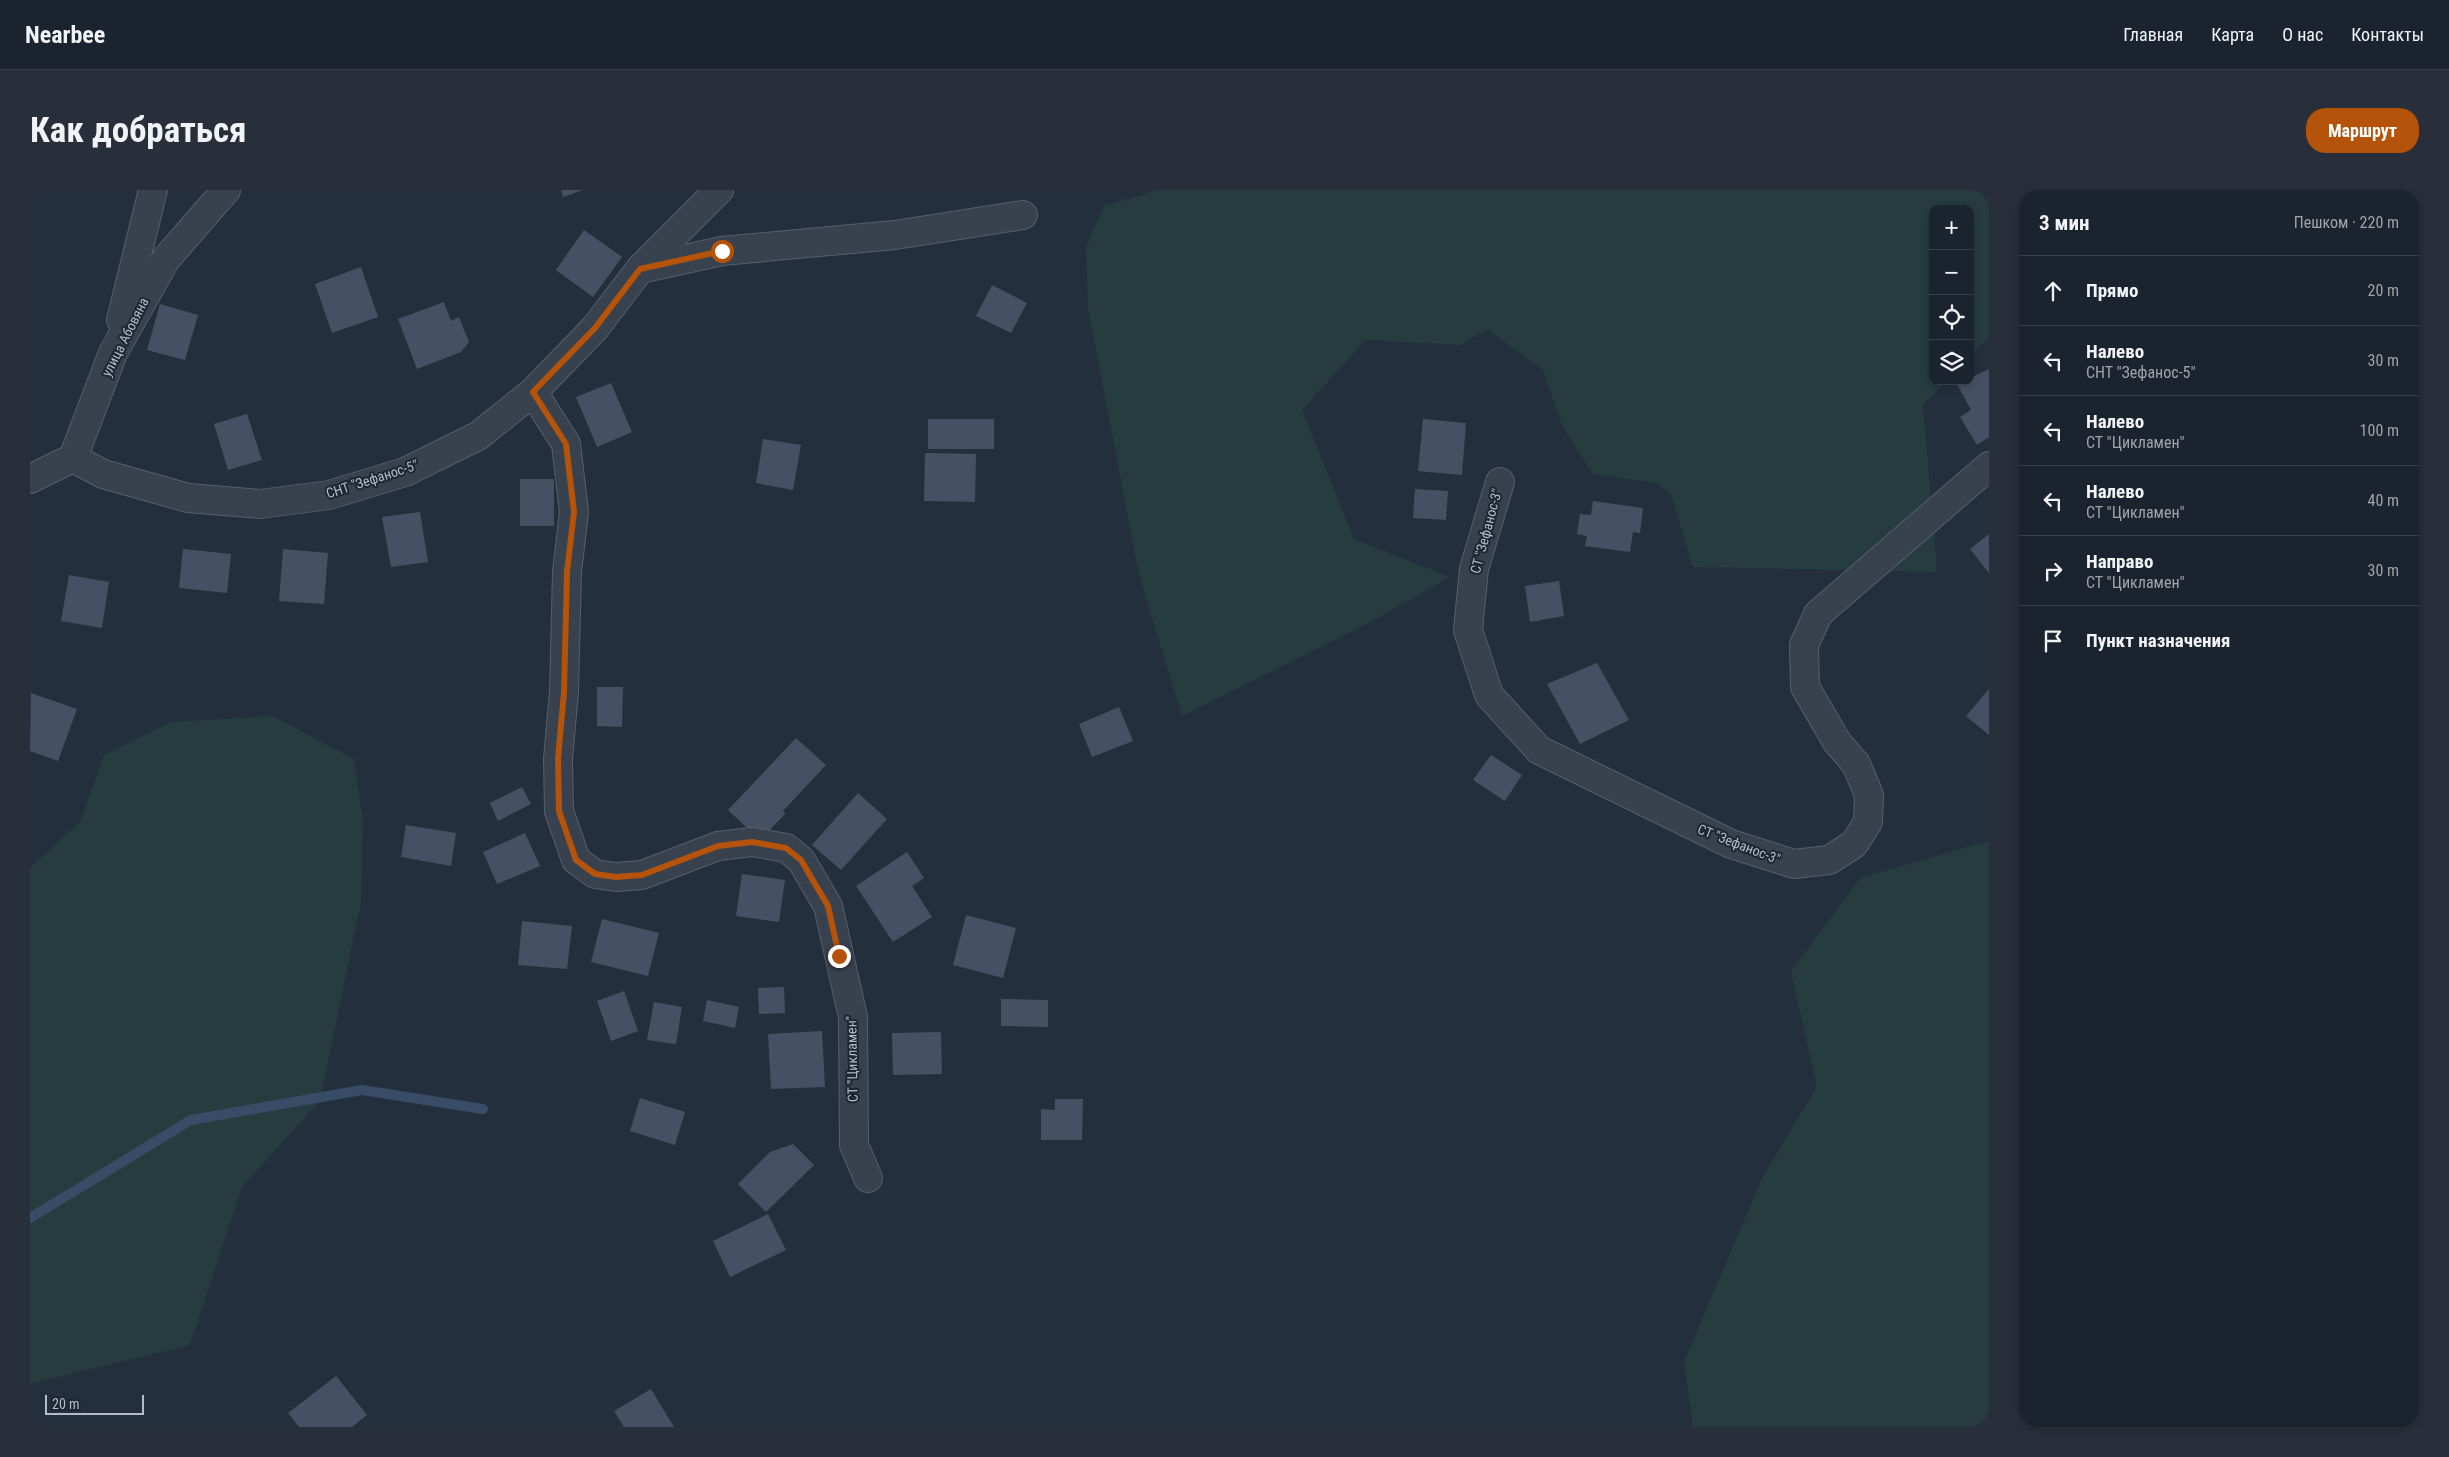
<!DOCTYPE html>
<html lang="ru">
<meta charset="utf-8">
<style>
:root{--surface:#1b232e;--page:#282f3a;--text:#f1f3f6;--muted:#a0a4aa;--line:#39404a;--accent:#b45309}
body{margin:0;font-family:"Roboto Condensed",sans-serif;background:var(--page);color:var(--text)}
.controls{position:absolute;right:15px;top:15px;display:grid;overflow:hidden;border-radius:10px;box-shadow:0 2px 8px #0003}
.controls button{width:45px;height:45px;display:grid;place-items:center;padding:0;border:0;border-bottom:1px solid var(--line);background:var(--surface);color:var(--text);font:25px sans-serif}
.scale{position:absolute;left:15px;bottom:12px;width:99px;box-sizing:border-box;padding-left:5px;border:2px solid #b4bcc9;border-top:0;font-size:14px;line-height:18px;white-space:nowrap;color:#b4bcc9;-webkit-text-stroke:4px #1d2633;paint-order:stroke}
.stop{position:absolute;width:15px;height:15px;margin:-11px;border:4px solid #b45309;border-radius:50%;background:#fff}
.stop.end{background:#b45309;border-color:#fff;box-shadow:0 1px 5px #0008}
.list{margin:0;padding:0;list-style:none}
h2{display:flex;justify-content:space-between;align-items:center;height:65px;margin:0;padding:0 20px;font-size:21px}
h2 small{font-size:16px;font-weight:400;color:var(--muted)}
.list li{display:grid;grid-template-columns:32px 1fr auto;gap:15px;align-items:center;box-sizing:border-box;height:70px;padding:0 20px;border-top:1px solid var(--line)}
.list b{display:block;font-size:19px;white-space:nowrap}
.list p{margin:0;font-size:16px;white-space:nowrap;color:var(--muted)}
.list em{font-size:16px;font-style:normal;color:var(--muted)}
.icon{flex:none;width:28px;height:28px;fill:none;stroke:currentColor;stroke-width:2;stroke-linecap:round;stroke-linejoin:round}
.map{position:relative;flex:none;width:1959px;height:1237px;overflow:hidden;border-radius:20px}
header{display:flex;align-items:center;gap:30px;box-sizing:border-box;height:70px;padding:0 25px;background:var(--surface);border-bottom:1px solid var(--line)}
header strong{font-size:24px}
nav{display:flex;gap:28px;margin-inline-start:auto;font-size:18px}
.intro{display:flex;align-items:center;justify-content:space-between;box-sizing:border-box;height:120px;padding:0 30px}
h1{margin:0;font-size:35px}
.button{padding:12px 22px;border-radius:20px;background:var(--accent);color:#fff;font-size:18px;font-weight:700}
main{display:flex;gap:30px;padding:0 30px}
aside{flex:1;background:var(--surface);border-radius:20px;box-shadow:0 2px 8px #0003}
.map>svg:first-child{display:block}
.green{fill:#263c3f}
.lines{fill:none;stroke-linecap:round;stroke-linejoin:round}
.stream{stroke:#394c67;stroke-width:10}
.building{fill:#455162}
.minor-casing{stroke:#565f6c;stroke-width:30}
.minor{stroke:#38414e;stroke-width:28}
.route{stroke:#b45309;stroke-width:6}
.labels{text-anchor:middle;dominant-baseline:central;stroke-width:4;stroke-linejoin:round;paint-order:stroke}
.street-label{font-size:14px;fill:#b4bcc9;stroke:#1d2633}
</style>
<header>
<strong>Nearbee</strong>
<nav><a>Главная</a><a>Карта</a><a>О нас</a><a>Контакты</a></nav>
</header>
<div class="intro"><h1>Как добраться</h1><a class="button">Маршрут</a></div>
<main>
<div class="map">
<svg width="1959" height="1237" viewBox="0 0 1959 1237">
<rect width="100%" height="100%" fill="#242f3e"/>
<g class="green">
<path d="M1127,0H1959V147L1940,166V19H1903V191H1916L1893,215L1907,382L1663,377L1641,304L1627,293L1563,284L1533,238L1513,180L1457,139L1431,155L1335,150L1272,220L1324,349L1420,387L1335,435L1152,526L1109,385L1058,118L1056,57L1074,16Z"/>
<path d="M243,526L324,569L333,632L331,712L290,911L212,997L160,1155L0,1194V678L50,632L74,565L141,532Z"/>
<path d="M1959,651V1237H1663L1654,1172L1732,988L1787,897L1761,782L1830,688Z"/>
</g>
<g class="lines">
<path class="stream" d="M0,1028L161,930L332,900L453,919"/>
</g>
<g class="building">
<path d="M531,0H553L533,7Z"/>
<path d="M554,40L592,67L563,107L526,80Z"/>
<path d="M331,77L348,127L302,143L285,94Z"/>
<path d="M962,95L997,113L981,143L946,126Z"/>
<path d="M414,112L421,131L429,127L439,152L431,162L387,179L368,129Z"/>
<path d="M130,114L168,125L155,170L117,160Z"/>
<path d="M1959,179V247L1947,255L1930,227L1941,220L1927,194L1940,191V188Z"/>
<path d="M581,193L602,242L567,257L546,207Z"/>
<path d="M217,224L232,270L198,280L184,234Z"/>
<rect x="898" y="229" width="66" height="30"/>
<path d="M1393,229L1436,233L1432,285L1388,281Z"/>
<path d="M733,249L771,255L763,300L726,293Z"/>
<path d="M895,263L946,264L945,312L894,311Z"/>
<rect x="490" y="289" width="34" height="47"/>
<path d="M1385,299L1418,301L1416,330L1383,328Z"/>
<path d="M1563,311L1613,318L1610,343L1603,342L1600,362L1555,356L1557,346L1547,344L1550,324L1561,325Z"/>
<path d="M390,322L398,372L361,377L352,327Z"/>
<path d="M1959,344V383L1940,359Z"/>
<path d="M153,359L201,364L197,403L149,398Z"/>
<path d="M253,359L298,363L294,414L249,411Z"/>
<path d="M39,385L79,392L72,438L31,431Z"/>
<path d="M1529,391L1534,426L1500,432L1495,396Z"/>
<path d="M1567,473L1599,530L1550,554L1517,494Z"/>
<path d="M567,497H593L592,537L567,536Z"/>
<path d="M1959,499V545L1936,526Z"/>
<path d="M1,503L47,519L28,571L0,561Z"/>
<path d="M1089,517L1103,551L1062,567L1049,534Z"/>
<path d="M766,548L796,575L753,621L755,624L730,650L698,620Z"/>
<path d="M1461,565L1492,585L1475,611L1443,590Z"/>
<path d="M492,597L501,614L468,631L460,613Z"/>
<path d="M828,603L857,629L811,680L782,655Z"/>
<path d="M376,635L426,643L421,676L371,667Z"/>
<path d="M495,643L510,676L467,694L453,662Z"/>
<path d="M877,662L894,688L882,696L902,727L863,752L826,696Z"/>
<path d="M712,684L755,690L749,732L706,726Z"/>
<path d="M936,725L986,738L973,788L923,775Z"/>
<path d="M572,729L629,743L618,786L561,772Z"/>
<path d="M492,731L542,736L537,779L488,775Z"/>
<path d="M754,797L755,823L729,824L728,798Z"/>
<path d="M594,801L608,841L581,851L567,811Z"/>
<path d="M971,809L1018,810V837L971,836Z"/>
<path d="M677,810L709,817L705,838L673,831Z"/>
<path d="M624,812L652,817L646,854L617,850Z"/>
<path d="M792,841L795,897L741,899L738,844Z"/>
<path d="M911,842L912,884L863,885L862,843Z"/>
<path d="M610,908L655,922L645,955L600,941Z"/>
<path d="M1025,909H1053L1052,950H1011V919L1025,920Z"/>
<path d="M763,954L784,975L736,1022L708,994L740,962Z"/>
<path d="M738,1024L756,1060L700,1087L683,1051Z"/>
<path d="M306,1186L337,1225L322,1237H269L258,1223Z"/>
<path d="M621,1199L644,1237H594L584,1221Z"/>
</g>
<g class="lines">
<g class="minor-casing">
<g id="minor">
<path d="M610,79L692,61L865,45L993,25"/>
<path d="M91,130L123,0"/>
<path d="M503,202L536,254L544,322L537,382L534,502L528,569L529,621L546,670L565,684L586,687L612,685L688,656L722,652L756,658L771,670L798,716L823,827L824,955L838,988"/>
<path d="M43,268L73,284L158,308L230,314L299,305L375,282L448,246L503,202L565,138L610,79L689,0"/>
<path d="M0,289L43,268L83,163L136,69L196,0"/>
<path d="M1470,292L1444,379L1438,440L1459,505L1509,560L1701,654L1764,674L1799,670L1824,654L1838,632L1839,605L1826,574L1807,552L1775,497L1774,455L1788,424L1959,276"/>
</g>
</g>
<use href="#minor" class="minor"/>
</g>
<g class="lines">
<path class="route" d="M692,61L610,79L565,138L503,202L536,254L544,322L537,382L534,502L528,569L529,621L546,670L565,684L586,687L612,685L688,656L722,652L756,658L771,670L798,716L809,766"/>
</g>
<g class="labels">
<g class="street-label">
<text transform="translate(95 147) rotate(-63)">улица Абовяна</text>
<text transform="translate(342 289) rotate(-18)">СНТ "Зефанос-5"</text>
<text transform="translate(1456 341) rotate(-75)">СТ "Зефанос-3"</text>
<text transform="translate(1709 654) rotate(21)">СТ "Зефанос-3"</text>
<text transform="translate(822 869) rotate(-91)">СТ "Цикламен"</text>
</g>
</g>
</svg>
<div class="controls">
<button>+</button>
<button>−</button>
<button><svg class="icon" aria-label="locate" viewBox="0 0 24 24"><circle cx="12" cy="12" r="6"/><path d="M12 2v4M12 18v4M2 12h4M18 12h4"/></svg></button>
<button><svg class="icon" aria-label="layers" viewBox="0 0 24 24"><path d="M12 4l9 5-9 5-9-5zM3 14l9 5 9-5"/></svg></button>
</div>
<div class="scale">20 m</div>
<div class="stop" style="left:692px;top:61px"></div>
<div class="stop end" style="left:809px;top:766px"></div>
</div>
<aside>
<h2>3 мин<small>Пешком · 220 m</small></h2>
<ul class="list">
<li><svg class="icon" aria-label="ahead" viewBox="0 0 24 24"><path d="M12 20V5M6 11l6-6 6 6"/></svg><div><b>Прямо</b></div><em>20 m</em></li>
<li><svg class="icon" aria-label="left" viewBox="0 0 24 24"><path d="M17 20v-9H6M10 6l-5 5 5 5"/></svg><div><b>Налево</b><p>СНТ &quot;Зефанос-5&quot;</p></div><em>30 m</em></li>
<li><svg class="icon" aria-label="left" viewBox="0 0 24 24"><path d="M17 20v-9H6M10 6l-5 5 5 5"/></svg><div><b>Налево</b><p>СТ &quot;Цикламен&quot;</p></div><em>100 m</em></li>
<li><svg class="icon" aria-label="left" viewBox="0 0 24 24"><path d="M17 20v-9H6M10 6l-5 5 5 5"/></svg><div><b>Налево</b><p>СТ &quot;Цикламен&quot;</p></div><em>40 m</em></li>
<li><svg class="icon" aria-label="right" viewBox="0 0 24 24"><path d="M7 20v-9h11M14 6l5 5-5 5"/></svg><div><b>Направо</b><p>СТ &quot;Цикламен&quot;</p></div><em>30 m</em></li>
<li><svg class="icon" aria-label="arrive" viewBox="0 0 24 24"><path d="M6 21V4h12l-3 4 3 4H6"/></svg><div><b>Пункт назначения</b></div></li>
</ul>
</aside>
</main>
